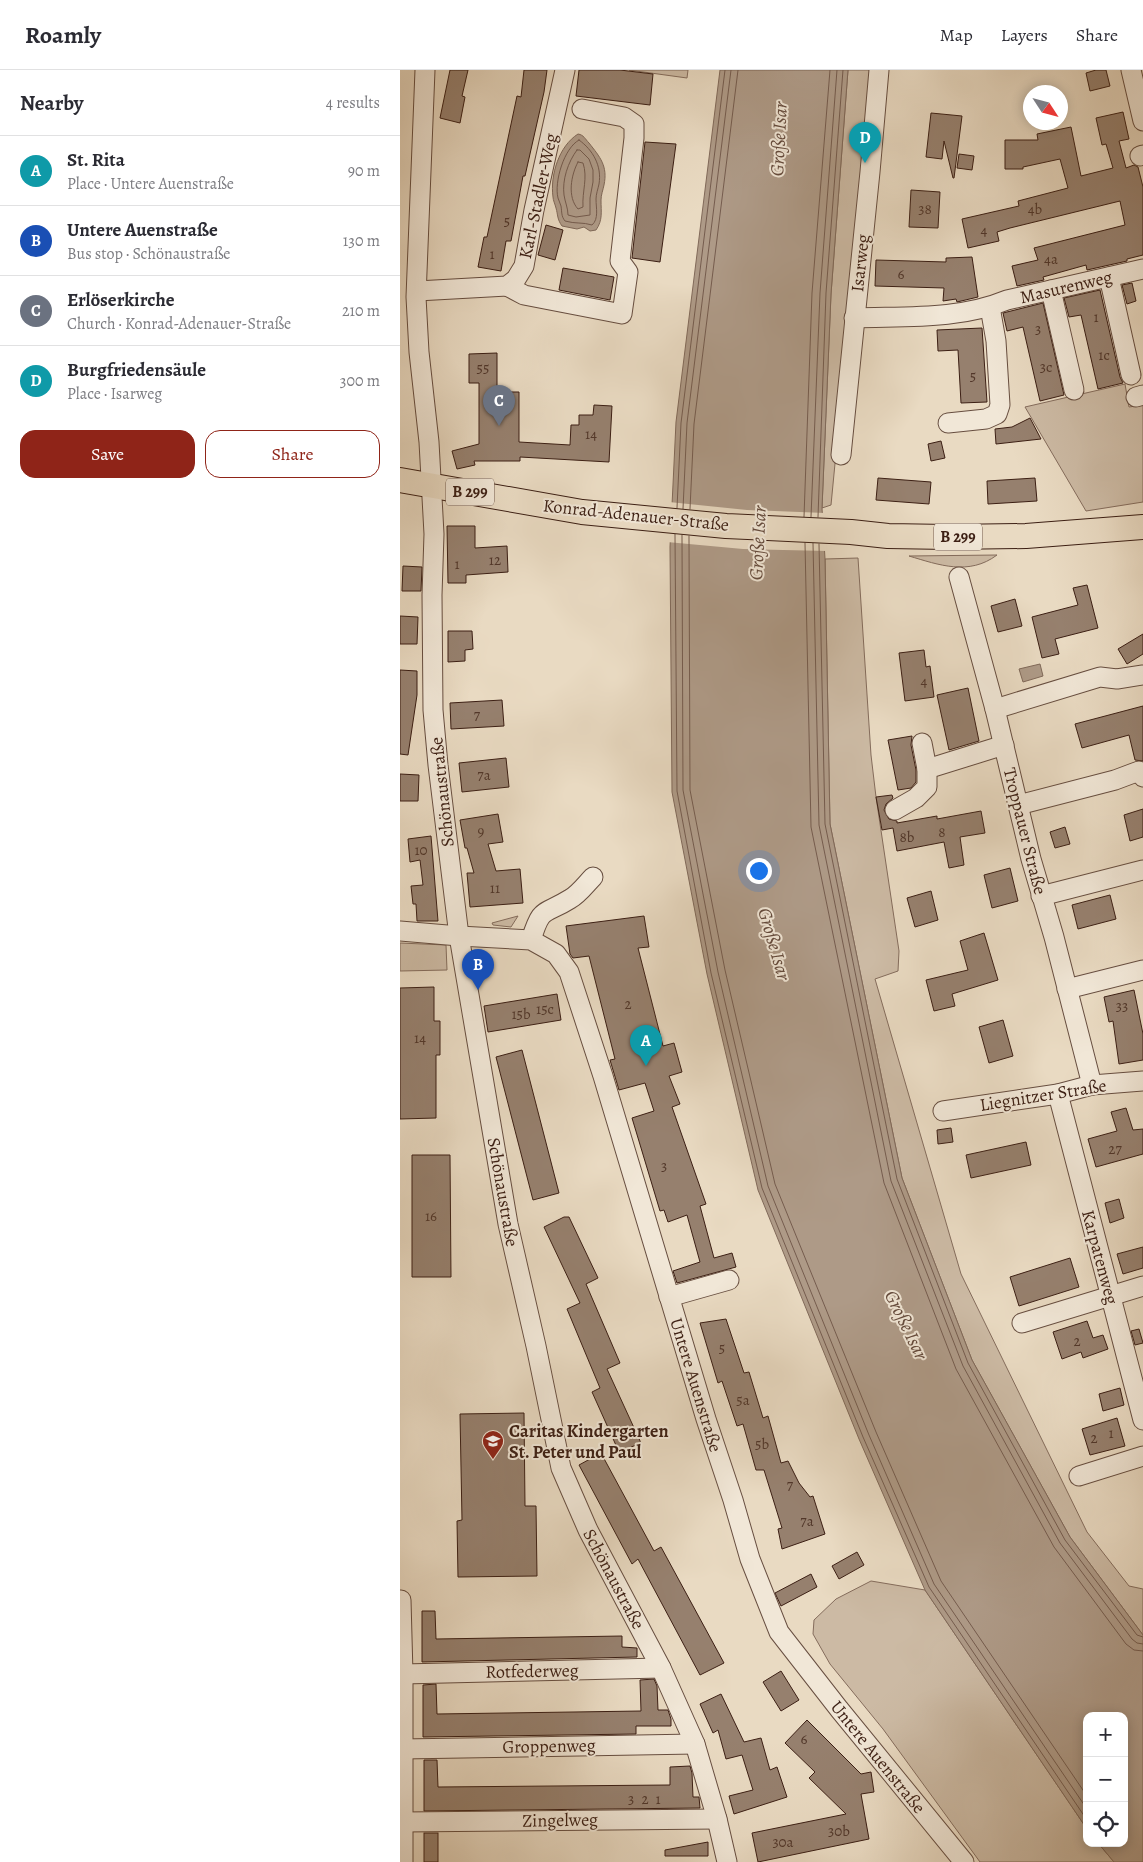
<!DOCTYPE html>
<meta charset="utf-8">
<style>
:root{--surface:#fff;--page:#f2f2f3;--text:#2b2b33;--muted:#7c7c81;--line:#e1e1e2;--accent:#8f2418}
body{margin:0;font-family:Alegreya,serif;background:var(--page);color:var(--text)}
.controls{position:absolute;right:15px;bottom:15px;display:grid;overflow:hidden;border-radius:10px;box-shadow:0 2px 12px #0003}
.controls button{width:45px;height:45px;display:grid;place-items:center;padding:0;border:0;border-bottom:1px solid var(--line);background:var(--surface);color:var(--text);font:25px sans-serif}
.compass{position:absolute;left:623px;top:15px;width:45px;height:45px;border-radius:50%;background:var(--surface);box-shadow:0 2px 12px #0003;rotate:126deg}
.you{position:absolute;left:358px;top:800px;width:18px;height:18px;margin:-12px;border:4px solid #fff;border-radius:50%;background:#1a73e8;box-shadow:0 0 0 8px #1a73e833}
.badge{display:grid;place-items:center;width:32px;height:32px;border-radius:50%;background:var(--accent);color:#fff;font-size:16px;font-weight:700}
.pin{position:absolute;translate:-50% -41px;filter:drop-shadow(0 1px 2px #0008)}
.pin::after{content:'';position:absolute;top:26px;width:18px;height:15px;background:inherit;clip-path:polygon(0 0,100% 0,50% 100%)}
.list{margin:0;padding:0;list-style:none}
h2{display:flex;justify-content:space-between;align-items:center;height:65px;margin:0;padding:0 20px;font-size:21px}
h2 small{font-size:16px;font-weight:400;color:var(--muted)}
.list li{display:grid;grid-template-columns:32px 1fr auto;gap:15px;align-items:center;box-sizing:border-box;height:70px;padding:0 20px;border-top:1px solid var(--line)}
.list b{display:block;font-size:19px;white-space:nowrap}
.list p{margin:0;font-size:16px;white-space:nowrap;color:var(--muted)}
.list em{font-size:16px;font-style:normal;color:var(--muted)}
.actions{display:flex;gap:10px;padding:15px 20px}
.actions a{flex:1;padding:11px 0;border:1px solid var(--accent);border-radius:15px;text-align:center;font-size:18px;color:var(--accent)}
.actions .main{background:var(--accent);color:#fff}
.icon{flex:none;width:28px;height:28px;fill:none;stroke:currentColor;stroke-width:2;stroke-linecap:round;stroke-linejoin:round}
.map{position:relative;flex:none;width:743px;height:1792px;overflow:hidden}
header{display:flex;align-items:center;gap:30px;box-sizing:border-box;height:70px;padding:0 25px;background:var(--surface);border-bottom:1px solid var(--line)}
header strong{font-size:24px}
nav{display:flex;gap:28px;margin-inline-start:auto;font-size:18px}
main{display:flex}
aside{flex:1;background:var(--surface)}
.map>svg:first-child{display:block}
.green{fill:#ccbaa4;stroke:#846c5c}
.water{fill:#ae9a87;stroke:#806959}
.pier{fill:#e9dac2}
.lines{fill:none;stroke-linecap:round;stroke-linejoin:round}
.shore{stroke:#755c4e;stroke-width:1}
.building{fill:#96806e;stroke:#3c1f14}
.minor-casing{stroke:#674e40;stroke-width:21}
.major-casing{stroke:#3c1f14;stroke-width:26}
.minor{stroke:#f1e7d7;stroke-width:19}
.major{stroke:#e9dac2;stroke-width:24}
.labels{text-anchor:middle;dominant-baseline:central;stroke-width:4;stroke-linejoin:round;paint-order:stroke}
.number-label{font-size:15px;fill:#52372a}
.shield{fill:#f1e7d7;stroke:#725b4e;stroke-width:1}
.shield-label{font-size:16px;font-weight:bold;fill:#3c1f14}
.street-label{font-size:18px;fill:#3c1f14;stroke:#f1e7d7}
.poi-label{font-size:18px;font-weight:bold;fill:#3c1f14;stroke:#f1e7d7;text-anchor:start}
.water-label{font-size:19px;font-style:italic;fill:#644a3c;stroke:#f1e7d7}
</style>
<header>
<strong>Roamly</strong>
<nav><a>Map</a><a>Layers</a><a>Share</a></nav>
</header>
<main>
<aside>
<h2>Nearby<small>4 results</small></h2>
<ul class="list">
<li><span class="badge" style="background:#0f9aa8">A</span><div><b>St. Rita</b><p>Place · Untere Auenstraße</p></div><em>90 m</em></li>
<li><span class="badge" style="background:#1a4fb4">B</span><div><b>Untere Auenstraße</b><p>Bus stop · Schönaustraße</p></div><em>130 m</em></li>
<li><span class="badge" style="background:#6b7280">C</span><div><b>Erlöserkirche</b><p>Church · Konrad-Adenauer-Straße</p></div><em>210 m</em></li>
<li><span class="badge" style="background:#0f9aa8">D</span><div><b>Burgfriedensäule</b><p>Place · Isarweg</p></div><em>300 m</em></li>
</ul>
<div class="actions"><a class="main">Save</a><a>Share</a></div>
</aside>
<div class="map">
<svg width="743" height="1792" viewBox="0 0 743 1792">
<rect width="100%" height="100%" fill="#e9dac2"/>
<filter id="stains"><feTurbulence type="fractalNoise" baseFrequency=".004" numOctaves="4"/><feColorMatrix values="0 0 0 0 .2 0 0 0 0 .09 0 0 0 0 .02 0 0 0 .5 -.17"/></filter>
<radialGradient id="worn" r=".72"><stop offset=".6" stop-color="#630" stop-opacity="0"/><stop offset="1" stop-color="#630" stop-opacity=".3"/></radialGradient>
<g class="green">
<path d="M229,0H288L287,8Z"/>
<path d="M448,0H473L431,435L422,438L431,224Z"/>
<path d="M725,314L729,337L743,335V432L686,441L625,337Z"/>
<path d="M597,485C569,506 539,495 509,486Z"/>
<path d="M458,488L471,685L476,727L499,881L498,901L475,909L561,1204L687,1462L729,1516L743,1519V1565L670,1467L572,1290L502,1108L430,754L425,489Z"/>
<path d="M118,846L111,857L93,855L92,853Z"/>
<path d="M0,873L46,875L47,900L0,901Z"/>
<path d="M471,1511L525,1520L687,1759V1773H698L714,1792H580L483,1659L430,1594L413,1564L414,1550L436,1529Z"/>
</g>
<g class="water">
<path d="M320,0H448L431,224L422,438L425,489L430,754L502,1108L572,1290L670,1467L743,1565V1792H714L698,1773H724V1646H687V1759L525,1520L459,1369L358,1120L307,904L272,722L270,477L276,352Z"/>
<path d="M178,64C184,65 185,69 189,73C200,87 208,96 204,115C203,120 201,125 201,130C201,142 203,150 196,160L190,161L184,157L177,159L162,156C157,149 158,145 156,138C155,134 153,130 153,127C150,105 159,76 178,64Z"/>
<path d="M640,594L643,606L623,612L619,599Z"/>
</g>
<path class="pier" d="M269,432L347,440L425,443L427,481L343,479L267,472Z"/>
<g class="lines">
<g class="shore">
<path d="M179,70C193,80 202,96 199,114C198,119 196,124 196,129C196,138 199,149 192,155C183,152 175,154 165,151C161,146 162,142 161,136C160,133 159,131 158,128C154,112 164,78 179,70Z"/>
<path d="M177,80H180L189,89L193,100V112L190,128V145L176,147L168,145C168,138 165,132 164,125C162,110 168,92 177,80Z"/>
<path d="M178,92L183,93C188,108 182,121 183,137L178,139C167,127 171,105 178,92Z"/>
<path d="M277,438L281,353L325,0"/>
<path d="M283,439L287,353L331,0"/>
<path d="M290,439L294,354L338,0"/>
<path d="M404,447L412,223L430,0"/>
<path d="M411,447L420,223L437,0"/>
<path d="M418,447L426,223L443,0"/>
<path d="M275,464L277,721L311,903L362,1118L463,1367L529,1517L687,1750"/>
<path d="M282,465L283,720L318,902L368,1116L469,1365L534,1514L687,1739"/>
<path d="M289,466L290,720L325,900L375,1114L476,1362L541,1511L687,1726"/>
<path d="M405,473L411,757L484,1113L556,1299L654,1477L726,1574L734,1580L743,1581"/>
<path d="M413,473L419,755L491,1111L563,1296L660,1473L732,1569L737,1573L743,1574"/>
<path d="M419,474L425,754L497,1109L568,1293L665,1470L737,1565L743,1567"/>
</g>
</g>
<g class="building">
<path d="M50,0H68L62,26L65,27L60,53L40,48Z"/>
<path d="M124,0H147L144,22L125,106H123L111,171H106L101,201L78,197L84,167H87L117,26L121,27Z"/>
<path d="M179,0H220L253,4L250,35L176,26Z"/>
<path d="M696,0H706L710,16L690,21L686,3Z"/>
<path d="M723,42L729,69L719,71L726,98L734,95L738,97L743,117V185L727,189V191L687,200L686,195L643,207L644,210L617,216L612,196L638,190L634,178L725,155L720,131L610,158L597,162L599,171L568,178L562,149L619,136L618,131L668,118L660,89L623,97V99H605V70H638L637,64L671,57L681,106L713,98L706,74L702,75L696,48Z"/>
<path d="M531,43L562,46L554,108H553L544,71L542,89L526,87Z"/>
<path d="M245,72L276,74L260,192L232,188Z"/>
<path d="M559,84L574,86L572,100L557,98Z"/>
<path d="M511,120L540,122L538,158L509,157Z"/>
<path d="M146,155L163,160L155,190L138,185Z"/>
<path d="M572,187L578,227L557,232L556,229L543,231L544,218L475,216L476,190L546,192V188Z"/>
<path d="M163,198L214,207L210,230L159,220Z"/>
<path d="M732,213L736,231L727,234L722,215Z"/>
<path d="M700,220L720,307L723,313L698,319L681,245L669,247L664,228Z"/>
<path d="M643,233L664,325L640,331L623,257L607,261L603,243Z"/>
<path d="M582,258L587,332L561,333L558,280L538,281L537,260Z"/>
<path d="M97,283V322H119V372L170,375L171,355H179V345H193L194,335L212,336L209,392L120,387V391H74L75,395L57,399L52,381L79,374V313H69V284Z"/>
<path d="M630,348L641,369L596,374L595,359L612,357Z"/>
<path d="M541,371L545,388L531,391L528,374Z"/>
<path d="M478,408L531,412L529,434L476,430Z"/>
<path d="M635,408L637,431L588,434L587,411Z"/>
<path d="M47,456H75V478L107,476L108,502L66,505V513H48Z"/>
<path d="M3,496L22,497L21,521H2Z"/>
<path d="M687,515L698,558L655,569L659,584L642,588L632,547L678,535L673,518Z"/>
<path d="M615,529L622,556L598,562L591,536Z"/>
<path d="M0,546L18,547L17,574H0Z"/>
<path d="M48,561H72L73,579L65,580V591L48,592Z"/>
<path d="M743,564V584L727,594L718,579Z"/>
<path d="M524,580L526,597L530,596L534,627L505,631L499,583Z"/>
<path d="M0,600L17,601V625L8,685L0,684Z"/>
<path d="M568,618L579,671L549,680L537,625Z"/>
<path d="M102,630L104,656L51,659L50,633Z"/>
<path d="M743,636V691L735,690L729,665L682,678L675,654Z"/>
<path d="M512,666L511,675L516,700V712L511,718L498,720L488,670Z"/>
<path d="M106,688L109,717L62,722L59,693Z"/>
<path d="M0,704L19,705L18,731H0Z"/>
<path d="M492,725L493,728L486,734L484,740L489,749L497,751V753L537,746V749L581,741L585,763L560,767L564,795L549,798L544,772L497,781L493,758L482,760L476,727Z"/>
<path d="M743,739V767L730,771L724,745Z"/>
<path d="M98,744L103,772L88,774L96,801L120,799L123,833L70,837L67,803H74L67,778H65L60,750Z"/>
<path d="M665,757L670,774L655,778L650,762Z"/>
<path d="M31,766L38,851H17L16,834H13L11,816L23,815L20,790L10,792L8,769Z"/>
<path d="M610,798L618,831L592,838L584,805Z"/>
<path d="M531,821L538,850L515,857L507,828Z"/>
<path d="M710,825L716,849L678,859L672,835Z"/>
<path d="M244,846L249,877L238,878L263,976L274,973L282,1002L269,1006L280,1034L272,1037L306,1134L300,1136L314,1188L332,1183L336,1197L277,1213L273,1201L300,1192L287,1145L268,1152L264,1140L260,1141L232,1048L254,1041L245,1013L219,1020L210,990L215,989L189,886L173,888L170,884L166,856Z"/>
<path d="M584,863L598,910L552,924L555,936L534,941L526,910L568,900L560,871Z"/>
<path d="M34,917V951H40V985H36V1048L0,1049V918Z"/>
<path d="M734,920L743,964V990L719,994L713,951L709,952L704,927Z"/>
<path d="M157,924L161,950L88,962L84,936Z"/>
<path d="M603,950L613,986L589,993L579,957Z"/>
<path d="M122,980L159,1123L133,1130L96,987Z"/>
<path d="M726,1038L733,1060L743,1059V1084L696,1097L688,1069L717,1061L711,1042Z"/>
<path d="M551,1058L553,1072L538,1074L537,1060Z"/>
<path d="M626,1072L631,1095L571,1108L566,1085Z"/>
<path d="M12,1085H50L51,1207H12Z"/>
<path d="M719,1129L724,1148L710,1153L705,1133Z"/>
<path d="M164,1147H169L198,1208L186,1214L220,1293L207,1299L241,1373L219,1382L192,1322L200,1318L167,1239L180,1233L144,1157Z"/>
<path d="M743,1177V1198L723,1204L717,1184Z"/>
<path d="M670,1188L679,1217L619,1236L610,1207Z"/>
<path d="M326,1249L344,1303L349,1302L363,1348L368,1346L381,1393L388,1391L399,1413L410,1427L413,1426L425,1464L382,1479L378,1459L382,1458L364,1400H356L343,1354L337,1356L322,1311L318,1313L300,1253Z"/>
<path d="M687,1251L693,1268L703,1265L708,1279L683,1288L681,1282L662,1289L653,1262Z"/>
<path d="M739,1259L743,1273L735,1275L731,1261Z"/>
<path d="M720,1318L724,1335L703,1341L699,1324Z"/>
<path d="M124,1343L125,1436H136L137,1506L58,1507L57,1451L62,1450L60,1344Z"/>
<path d="M717,1348L725,1376L690,1385L682,1359Z"/>
<path d="M201,1383L254,1481L261,1477L324,1593L300,1605L238,1489L232,1494L179,1395Z"/>
<path d="M457,1482L464,1495L439,1509L432,1496Z"/>
<path d="M411,1504L417,1517L381,1536L375,1523Z"/>
<path d="M22,1541H35L36,1569L222,1566V1577L237,1578V1587L22,1592Z"/>
<path d="M381,1601L399,1630L381,1641L363,1612Z"/>
<path d="M254,1609L257,1616L258,1640H268L271,1649V1656H236V1664L23,1667V1615L36,1614L37,1644L241,1641L240,1610Z"/>
<path d="M321,1624L344,1672L361,1668L370,1700L377,1697L387,1727L334,1744L329,1726L353,1720L342,1685L326,1689L318,1660L313,1663L300,1634Z"/>
<path d="M407,1650L461,1704L471,1702L474,1722L461,1724L469,1769L358,1792L352,1763L446,1744L409,1708L415,1702L385,1673Z"/>
<path d="M24,1690H37L38,1717L270,1715V1697L290,1696L292,1703L293,1727H299L300,1738L24,1741Z"/>
<rect x="24" y="1763" width="14" height="29"/>
<path d="M308,1772V1786H265V1780Z"/>
</g>
<g class="lines">
<g class="minor-casing">
<g id="minor">
<path d="M25,0L16,227L19,282L29,372L34,464L32,525L33,640L38,695L59,866L76,966L108,1154L136,1276L161,1398L188,1460L261,1598L295,1674L317,1749L327,1792"/>
<path d="M731,0L743,51"/>
<path d="M740,86L743,85"/>
<path d="M709,207L731,305"/>
<path d="M107,216L124,225L222,244L228,202L220,191L234,68V54L224,47L182,39"/>
<path d="M651,220L674,320"/>
<path d="M17,221L107,216L116,209L124,196L134,140L165,0"/>
<path d="M454,248C505,246 559,250 607,230L743,199"/>
<path d="M736,327L743,325"/>
<path d="M548,353L586,349L597,344L600,335L596,271L590,237"/>
<path d="M441,385L470,102L479,0"/>
<path d="M559,507L595,639L631,789L654,867L692,1015"/>
<path d="M595,639L700,607L717,609L743,605"/>
<path d="M522,673L527,699"/>
<path d="M618,735L715,710L739,701L743,707"/>
<path d="M495,740L516,728L527,717V699L604,675"/>
<path d="M641,826L743,800"/>
<path d="M0,861L59,866L131,870L156,884L169,902L203,1006L306,1349L333,1430L350,1489L379,1562L439,1639L564,1792"/>
<path d="M131,870C142,835 143,846 170,829C179,824 186,814 193,807"/>
<path d="M667,919L743,900"/>
<path d="M658,1024L743,1350"/>
<path d="M543,1041L658,1024L692,1015L743,1011"/>
<path d="M269,1227L329,1210"/>
<path d="M622,1253L743,1216"/>
<path d="M679,1406L743,1386"/>
<path d="M1,1530L3,1604V1792"/>
<path d="M3,1604L261,1598"/>
<path d="M2,1679L295,1674"/>
<path d="M3,1752L317,1749"/>
</g>
</g>
<g class="major-casing">
<path id="major" d="M0,410L182,442L326,456L451,462L488,466L548,467L626,466L743,457"/>
</g>
<use href="#minor" class="minor"/>
<use href="#major" class="major"/>
</g>
<defs>
<g id="school-pin" transform="scale(1.125)"><path d="M0 17L-7.5 6A9.5 9.5 0 1 1 7.5 6Z" fill="#8f2418" stroke="#f1e7d7"/><path d="M0-5L7-2L0 1L-7-2ZM-4 1L0 2.5L4 1V4Q0 6-4 4Z" fill="#fff"/></g>
</defs>
<g fill-rule="evenodd">
<use href="#school-pin" x="93" y="1371"/>
</g>
<g class="labels">
<g class="number-label">
<text x="525" y="139">38</text>
<text x="635" y="139">4b</text>
<text x="107" y="151">5</text>
<text x="584" y="160">4</text>
<text x="92" y="184">1</text>
<text x="651" y="189">4a</text>
<text x="501" y="204">6</text>
<text x="696" y="247">1</text>
<text x="638" y="259">3</text>
<text x="704" y="285">1c</text>
<text x="646" y="297">3c</text>
<text x="83" y="298">55</text>
<text x="573" y="306">5</text>
<text x="191" y="364">14</text>
<text x="95" y="490">12</text>
<text x="57" y="494">1</text>
<text x="524" y="611">4</text>
<text x="77" y="645">7</text>
<text x="84" y="705">7a</text>
<text x="81" y="761">9</text>
<text x="542" y="762">8</text>
<text x="507" y="767">8b</text>
<text x="21" y="780">10</text>
<text x="95" y="818">11</text>
<text x="228" y="934">2</text>
<text x="722" y="936">33</text>
<text x="145" y="939">15c</text>
<text x="121" y="944">15b</text>
<text x="20" y="968">14</text>
<text x="715" y="1079">27</text>
<text x="264" y="1096">3</text>
<text x="31" y="1146">16</text>
<text x="677" y="1271">2</text>
<text x="322" y="1278">5</text>
<text x="343" y="1330">5a</text>
<text x="711" y="1363">1</text>
<text x="694" y="1368">2</text>
<text x="362" y="1374">5b</text>
<text x="390" y="1415">7</text>
<text x="407" y="1451">7a</text>
<text x="404" y="1669">6</text>
<text x="231" y="1729">3</text>
<text x="245" y="1729">2</text>
<text x="258" y="1729">1</text>
<text x="439" y="1761">30b</text>
<text x="383" y="1772">30a</text>
</g>
<g class="shield">
<rect x="46" y="408.5" width="48" height="27" rx="4"/>
<rect x="534" y="453.5" width="48" height="27" rx="4"/>
</g>
<g class="shield-label">
<text x="70" y="422">B 299</text>
<text x="558" y="467">B 299</text>
</g>
<g class="street-label">
<text transform="translate(138 126) rotate(-78)">Karl-Stadler-Weg</text>
<text transform="translate(460 193) rotate(-84)">Isarweg</text>
<text transform="translate(666 217) rotate(-13)">Masurenweg</text>
<text transform="translate(236 445) rotate(6)">Konrad-Adenauer-Straße</text>
<text transform="translate(42 722) rotate(-96)">Schönaustraße</text>
<text transform="translate(625 761) rotate(76)">Troppauer Straße</text>
<text transform="translate(643 1025) rotate(-9)">Liegnitzer Straße</text>
<text transform="translate(103 1122) rotate(80)">Schönaustraße</text>
<text transform="translate(700 1187) rotate(75)">Karpatenweg</text>
<text transform="translate(296 1315) rotate(73)">Untere Auenstraße</text>
<text transform="translate(214 1509) rotate(62)">Schönaustraße</text>
<text transform="translate(132 1601) rotate(-1)">Rotfederweg</text>
<text transform="translate(149 1676) rotate(-1)">Groppenweg</text>
<text transform="translate(478 1687) rotate(51)">Untere Auenstraße</text>
<text transform="translate(160 1750) rotate(-1)">Zingelweg</text>
</g>
<g class="poi-label">
<text x="109" y="1361">Caritas Kindergarten<tspan x="109" dy="21">St. Peter und Paul</tspan></text>
</g>
<g class="water-label">
<text transform="translate(379 69) rotate(-87)">Große Isar</text>
<text transform="translate(358 473) rotate(-87)">Große Isar</text>
<text transform="translate(374 874) rotate(74)">Große Isar</text>
<text transform="translate(506 1255) rotate(64)">Große Isar</text>
</g>
</g>
<rect width="100%" height="100%" filter="url(#stains)"/>
<rect width="100%" height="100%" fill="url(#worn)"/>
</svg>
<div class="controls">
<button>+</button>
<button>−</button>
<button><svg class="icon" aria-label="locate" viewBox="0 0 24 24"><circle cx="12" cy="12" r="6"/><path d="M12 2v4M12 18v4M2 12h4M18 12h4"/></svg></button>
</div>
<svg class="compass" viewBox="-18 -18 36 36"><path d="M0-13l5 13h-10z" fill="#e53935"/><path d="M0 13l5-13h-10z" fill="#7c7c81"/></svg>
<div class="you"></div>
<div class="pin badge" style="left:246px;top:996px;background:#0f9aa8">A</div>
<div class="pin badge" style="left:78px;top:920px;background:#1a4fb4">B</div>
<div class="pin badge" style="left:99px;top:356px;background:#6b7280">C</div>
<div class="pin badge" style="left:465px;top:93px;background:#0f9aa8">D</div>
</div>
</main>
